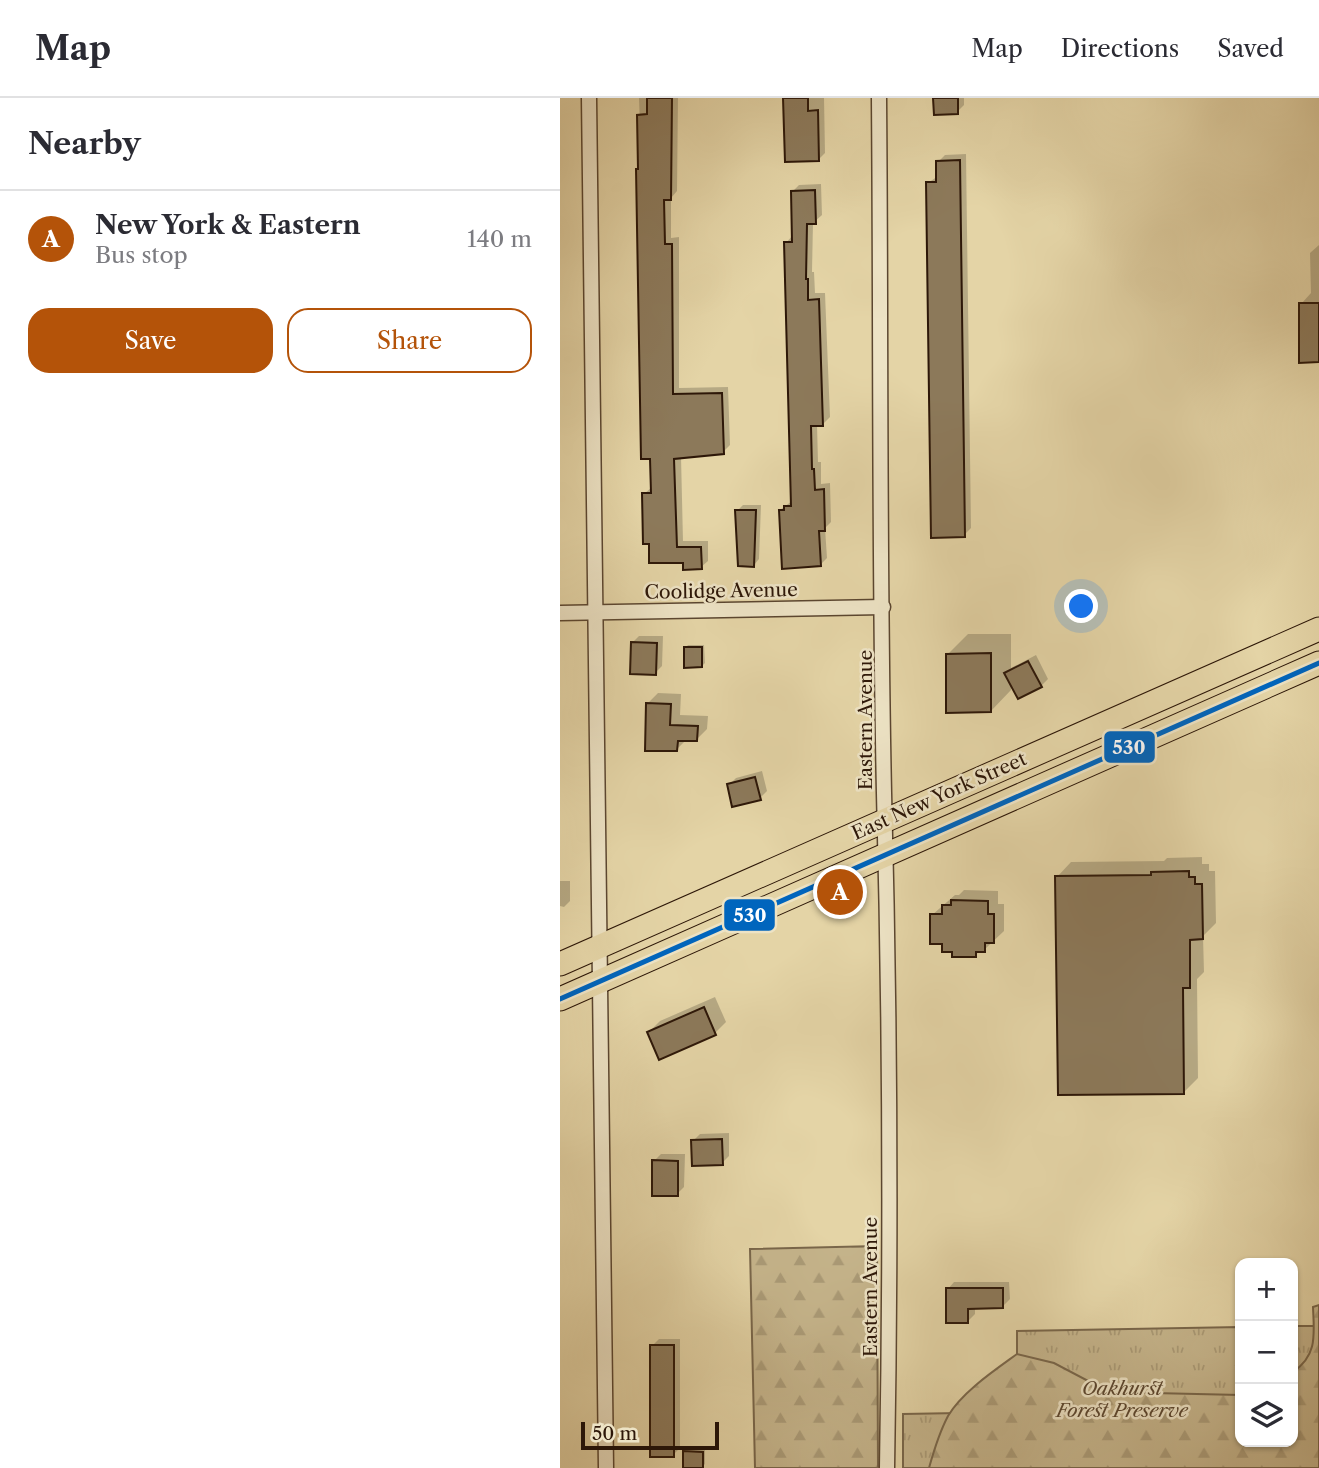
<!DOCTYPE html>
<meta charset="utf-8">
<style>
:root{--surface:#fff;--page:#f2f2f3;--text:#2b2b33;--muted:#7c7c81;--line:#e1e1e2;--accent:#b45309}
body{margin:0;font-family:"Libre Caslon Text",serif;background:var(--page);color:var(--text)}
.controls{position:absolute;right:21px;bottom:21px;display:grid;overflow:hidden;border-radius:14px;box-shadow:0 2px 5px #0004}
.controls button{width:63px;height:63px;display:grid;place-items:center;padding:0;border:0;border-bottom:2px solid var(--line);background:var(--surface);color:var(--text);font:35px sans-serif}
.scale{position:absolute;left:21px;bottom:18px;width:138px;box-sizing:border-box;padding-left:7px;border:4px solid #2d1708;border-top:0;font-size:19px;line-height:24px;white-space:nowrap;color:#2d1708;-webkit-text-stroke:5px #ede3c5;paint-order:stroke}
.you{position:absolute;left:522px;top:509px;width:24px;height:24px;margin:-18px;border:5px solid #fff;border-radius:50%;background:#1a73e8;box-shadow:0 0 0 10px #1a73e833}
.badge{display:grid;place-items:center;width:46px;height:46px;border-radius:50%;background:var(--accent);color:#fff;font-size:23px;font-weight:700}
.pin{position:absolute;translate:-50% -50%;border:4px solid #fff;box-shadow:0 2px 7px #0006}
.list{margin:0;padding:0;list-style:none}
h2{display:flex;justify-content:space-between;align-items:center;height:91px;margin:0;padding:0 28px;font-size:30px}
h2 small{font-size:23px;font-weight:400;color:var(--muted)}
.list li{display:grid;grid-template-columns:46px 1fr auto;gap:21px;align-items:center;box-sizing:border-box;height:98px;padding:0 28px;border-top:2px solid var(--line)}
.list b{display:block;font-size:26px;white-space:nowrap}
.list p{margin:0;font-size:23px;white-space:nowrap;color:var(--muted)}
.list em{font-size:23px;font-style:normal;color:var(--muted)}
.actions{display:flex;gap:14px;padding:21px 28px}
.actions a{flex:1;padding:16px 0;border:2px solid var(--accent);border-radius:21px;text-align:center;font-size:24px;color:var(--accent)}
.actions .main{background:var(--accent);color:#fff}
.icon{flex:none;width:38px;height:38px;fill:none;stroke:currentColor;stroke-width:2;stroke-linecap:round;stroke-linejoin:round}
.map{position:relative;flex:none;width:759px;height:1370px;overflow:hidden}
header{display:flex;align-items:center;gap:42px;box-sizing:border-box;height:98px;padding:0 35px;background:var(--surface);border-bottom:2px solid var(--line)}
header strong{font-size:33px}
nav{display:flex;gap:38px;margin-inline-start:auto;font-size:24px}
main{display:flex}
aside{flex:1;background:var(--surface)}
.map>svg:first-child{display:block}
.grass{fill:url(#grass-tufts);stroke:#79664a;stroke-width:2}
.forest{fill:url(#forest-firs);stroke:#79664a;stroke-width:2}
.shadow{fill:#0003}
.building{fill:#8c795a;stroke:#2d1708;stroke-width:2}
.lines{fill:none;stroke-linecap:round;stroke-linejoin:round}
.street-casing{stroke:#5b4630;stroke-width:17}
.primary-casing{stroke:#2d1708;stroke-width:25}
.street{stroke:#ede3c5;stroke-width:14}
.primary{stroke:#e4d4a6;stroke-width:23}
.bus-1-casing{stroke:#ede3c5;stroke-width:10}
.bus-1{stroke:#0065bd;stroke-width:5}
.labels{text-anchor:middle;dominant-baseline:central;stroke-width:5;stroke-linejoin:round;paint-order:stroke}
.street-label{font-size:19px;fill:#2d1708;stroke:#ede3c5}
.park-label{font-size:19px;font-style:italic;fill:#5b462f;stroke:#ede3c5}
.line-badge{stroke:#ede3c5;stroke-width:2.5}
.badge-label{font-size:19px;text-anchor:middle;font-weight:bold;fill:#fff}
</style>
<header>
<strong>Map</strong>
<nav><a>Map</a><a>Directions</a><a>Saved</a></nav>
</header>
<main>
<aside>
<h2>Nearby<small></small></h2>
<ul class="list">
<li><span class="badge">A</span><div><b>New York &amp; Eastern</b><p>Bus stop</p></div><em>140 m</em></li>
</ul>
<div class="actions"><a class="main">Save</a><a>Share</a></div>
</aside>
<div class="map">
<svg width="759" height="1370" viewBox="0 0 759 1370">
<defs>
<pattern id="grass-tufts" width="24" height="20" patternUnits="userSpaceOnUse" patternTransform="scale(1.75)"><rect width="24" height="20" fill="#c5b48b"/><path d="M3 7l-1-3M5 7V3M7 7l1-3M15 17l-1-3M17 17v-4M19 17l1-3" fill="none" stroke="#aa9a76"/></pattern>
<pattern id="forest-firs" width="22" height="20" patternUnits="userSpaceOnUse" patternTransform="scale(1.75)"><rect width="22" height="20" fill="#c5b48b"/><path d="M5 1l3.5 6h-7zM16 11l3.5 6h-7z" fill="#aa9a76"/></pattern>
</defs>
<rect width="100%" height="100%" fill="#e4d4a6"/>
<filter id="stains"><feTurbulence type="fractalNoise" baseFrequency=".00286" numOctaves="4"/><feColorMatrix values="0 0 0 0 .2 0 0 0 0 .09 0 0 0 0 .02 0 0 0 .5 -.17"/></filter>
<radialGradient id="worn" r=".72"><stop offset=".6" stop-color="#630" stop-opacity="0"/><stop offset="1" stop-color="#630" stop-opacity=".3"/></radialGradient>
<path class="grass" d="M733,1228H759V1370H343V1316L457,1314V1233L680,1229V1344H733Z"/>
<g class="forest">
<path d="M317,1148L318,1370H195L190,1151Z"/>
<path d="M759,1207V1370H369C374,1352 379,1335 388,1318C402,1294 435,1272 457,1256L494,1265L549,1294L680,1297V1344H733V1274C758,1257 754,1236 753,1209Z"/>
</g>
<g class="shadow">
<path d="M79,0H118L117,93L111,100V140L119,139V290L168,289L170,347L163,354L121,358L123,443H148V463L141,469L124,464L90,444L84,396L92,389Z"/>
<path d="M225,0H264L265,55L258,62Z"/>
<path d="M375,0H404V7L397,14Z"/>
<path d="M406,56L411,430L404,437L368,85L378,78V64L385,57Z"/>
<path d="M261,86L262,117L253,125L252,174H254L255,195H265L270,319L263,326H257L258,364H261V386L270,385L271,424L265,430L267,460L260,467L220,412L232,403L226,145L233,137L232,94L239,87Z"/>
<path d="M759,147V262L741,206L751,195L750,155Z"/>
<path d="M183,407H201L199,461L194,467L177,413Z"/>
<path d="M408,536H451V570L476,557L488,581L481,588L451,584V592L431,613L388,556Z"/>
<path d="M79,538H103L102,568L95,575L72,545Z"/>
<path d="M128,547H144L145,565L142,568L125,550Z"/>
<path d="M98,595L121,596L120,617L148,618L147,631L137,641H127L117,651L87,606Z"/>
<path d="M202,673L207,693L200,700L169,687L176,680Z"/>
<path d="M642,759V766H649V773H655L656,825L643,838L644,874L637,881L638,980L624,994L497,779L511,764L604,763L607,760Z"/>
<path d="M0,783H10V803L4,809L0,808Z"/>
<path d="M404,792L438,793V806H444V833L424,852H420L415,858L393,853L384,844L372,817L395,797H399Z"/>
<path d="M155,899L166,924L155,935L89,934L100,923Z"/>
<path d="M169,1035V1058L162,1065L133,1043L140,1036Z"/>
<path d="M101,1056H125L124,1089L117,1096L94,1063Z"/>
<path d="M394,1184H449L450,1201L443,1208L415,1209V1216L408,1223L388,1191Z"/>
<path d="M99,1241H120V1350L113,1357L92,1248Z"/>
<path d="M128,1351H145V1366L142,1369L125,1354Z"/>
</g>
<g class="building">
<path d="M87,0H112L111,102H104L105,146H112L113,296L162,295L164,356L114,361L117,449H141L142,471L123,472V465H89V446H83L82,395H91L90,361H81L76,71H78L77,17L87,16Z"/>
<path d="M223,0H248V13L258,12L259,63L225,64Z"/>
<path d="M373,0H398V16L374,17Z"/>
<path d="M400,62L405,439L371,440L366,84H376V63Z"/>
<path d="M255,92L256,126H247L246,181H248V202L259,201L263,328H251L252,371H254L255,392L264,391L265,433H259L261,468L222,471L219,412H224V408H231L224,144H232L231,93Z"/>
<path d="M739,205H759V264L739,265Z"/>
<path d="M175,412H196L194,469L178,468Z"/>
<path d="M71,544L97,545L96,577L70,576Z"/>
<path d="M124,549H142V569L124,570Z"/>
<path d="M431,555V614L386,615V556Z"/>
<path d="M468,563L482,589L458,601L444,575Z"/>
<path d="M86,605L111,606L110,627L138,628L137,643H118L117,653H85Z"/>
<path d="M195,679L201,702L172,709L167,686Z"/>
<path d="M629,773V779H635V786H642L643,841L630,842V890H623L624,996L498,997L495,778L591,777V774Z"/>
<path d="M391,802L428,803V816H434V845H425V854H416V859H392V854H382V846H370V816H382V807H391Z"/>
<path d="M144,909L156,937L99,962L87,934Z"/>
<path d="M162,1041L163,1067L132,1068L131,1042Z"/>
<path d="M92,1062L118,1063V1098H92Z"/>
<path d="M386,1190H443V1210L408,1211V1225H386Z"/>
<rect x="90" y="1247" width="24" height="112"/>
<path d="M123,1353L143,1354V1370H123Z"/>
</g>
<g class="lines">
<g class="street-casing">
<g id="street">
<path d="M29,0L46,1370"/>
<path d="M319,0C321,232 319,464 324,695C330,920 331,1145 327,1370"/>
<path d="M0,515L323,509"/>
</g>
</g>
<g class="primary-casing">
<g id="primary">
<path d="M0,866L759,531"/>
<path d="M0,901L759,565"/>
</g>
</g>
<use href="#street" class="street"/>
<use href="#primary" class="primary"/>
<g class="bus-1-casing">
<path id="bus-1" d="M0,901L759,565"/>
</g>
<use href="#bus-1" class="bus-1"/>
</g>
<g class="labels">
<g class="street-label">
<text transform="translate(161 493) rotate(-1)">Coolidge Avenue</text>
<text transform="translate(305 622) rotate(-90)">Eastern Avenue</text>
<text transform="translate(379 698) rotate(-24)">East New York Street</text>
<text transform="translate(310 1189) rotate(-90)">Eastern Avenue</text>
</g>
<g class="park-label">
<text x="562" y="1290">Oakhurst<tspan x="562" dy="22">Forest Preserve</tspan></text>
</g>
</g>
<g class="line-badge">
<rect x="543" y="632" width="53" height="34" rx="7" fill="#0065bd"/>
<rect x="163" y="800" width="53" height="34" rx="7" fill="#0065bd"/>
</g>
<g class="badge-label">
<text x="569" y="656">530</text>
<text x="190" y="824">530</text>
</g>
<rect width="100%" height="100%" filter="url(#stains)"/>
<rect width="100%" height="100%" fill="url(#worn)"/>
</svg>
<div class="controls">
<button>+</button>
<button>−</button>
<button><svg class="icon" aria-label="layers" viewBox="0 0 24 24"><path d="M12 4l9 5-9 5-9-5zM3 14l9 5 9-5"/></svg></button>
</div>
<div class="scale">50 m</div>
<div class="you"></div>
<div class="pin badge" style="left:280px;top:794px">A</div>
</div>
</main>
